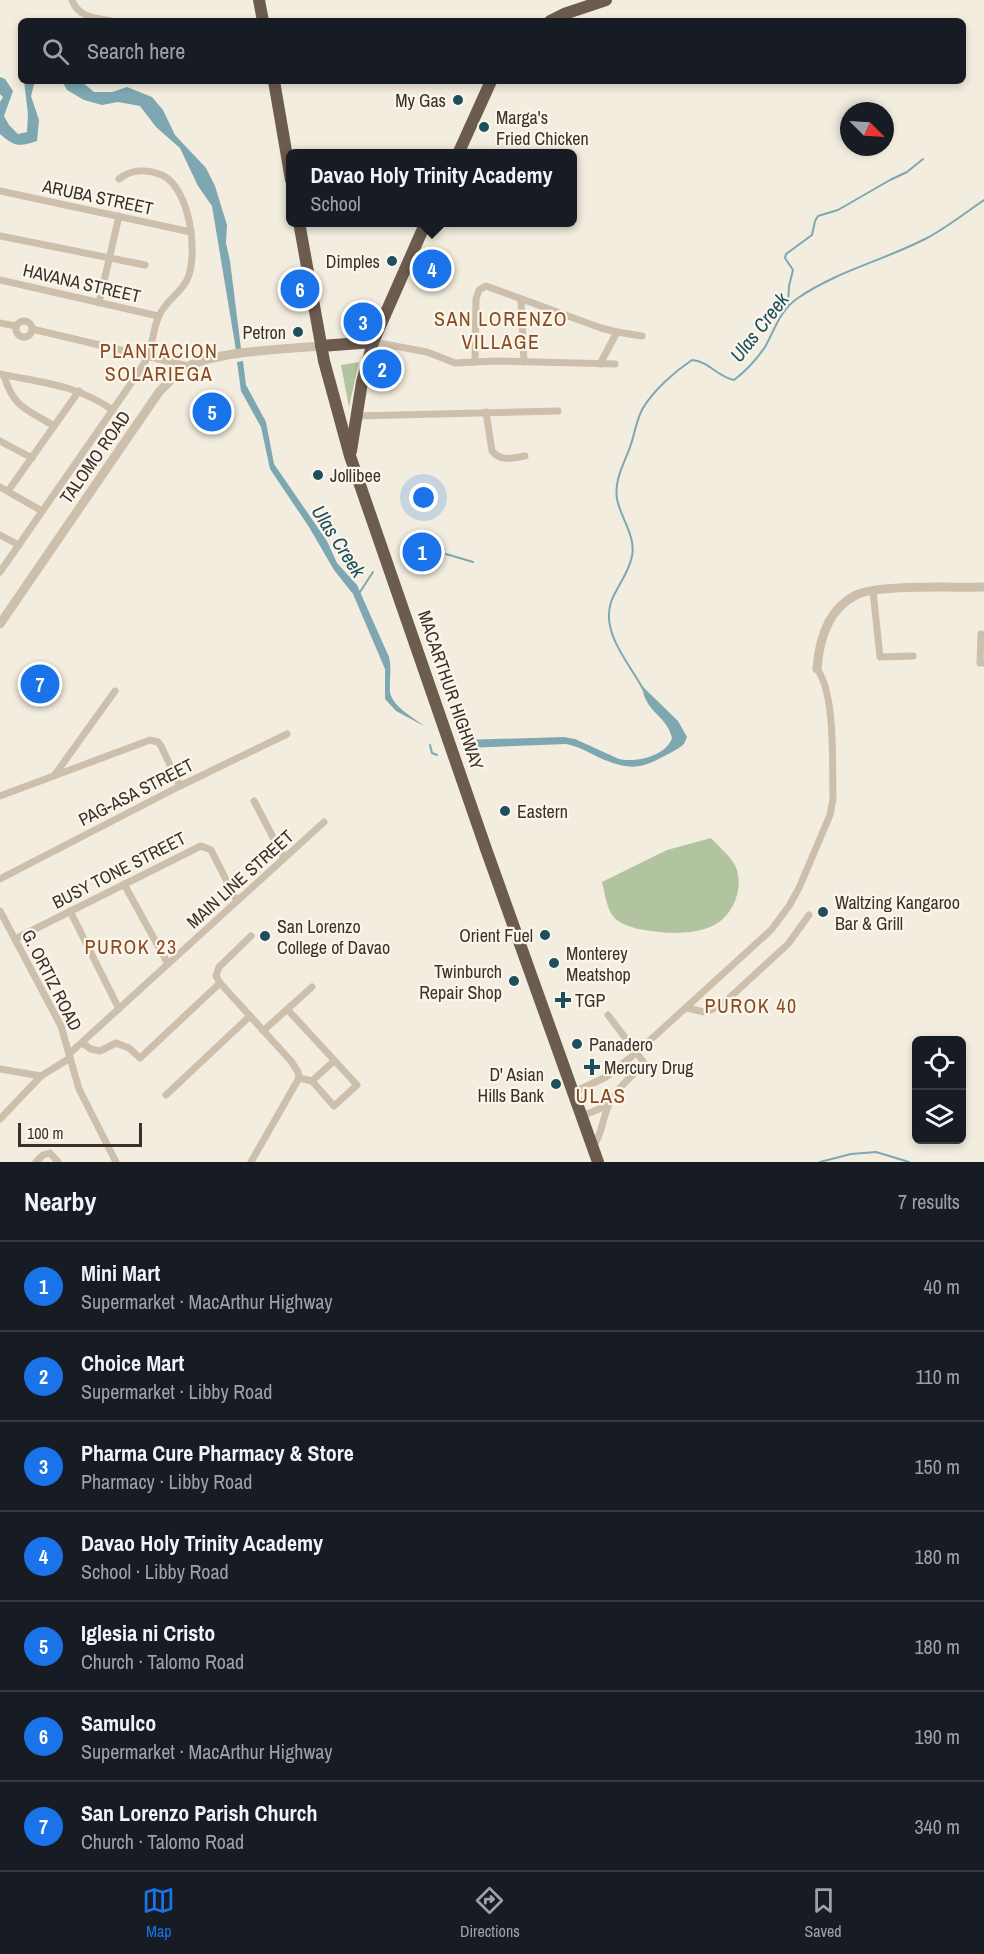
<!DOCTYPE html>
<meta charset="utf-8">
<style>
:root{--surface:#171b24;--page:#242831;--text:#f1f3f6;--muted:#9ea1a6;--line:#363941;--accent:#1a73e8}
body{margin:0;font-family:"Archivo Narrow",sans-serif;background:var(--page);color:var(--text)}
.controls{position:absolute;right:18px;bottom:18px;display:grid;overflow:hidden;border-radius:9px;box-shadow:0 3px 9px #0003}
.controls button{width:54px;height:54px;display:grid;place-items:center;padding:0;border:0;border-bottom:2px solid var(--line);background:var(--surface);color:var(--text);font:30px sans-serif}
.compass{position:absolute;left:840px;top:102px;width:54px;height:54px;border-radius:50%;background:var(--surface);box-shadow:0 3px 9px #0003;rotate:114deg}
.scale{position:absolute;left:18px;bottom:15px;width:124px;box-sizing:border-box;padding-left:6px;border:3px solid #3a312a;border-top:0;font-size:16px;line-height:21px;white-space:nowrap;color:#3a312a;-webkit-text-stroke:4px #fbf6ec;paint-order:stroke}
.you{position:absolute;left:424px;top:498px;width:21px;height:21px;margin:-15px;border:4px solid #fff;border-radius:50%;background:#1a73e8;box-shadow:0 0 0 9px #1a73e833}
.badge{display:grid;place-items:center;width:39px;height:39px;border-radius:50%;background:var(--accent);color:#fff;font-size:20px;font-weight:700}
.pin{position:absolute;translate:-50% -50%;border:3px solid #fff;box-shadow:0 2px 6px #0006}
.popup{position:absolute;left:286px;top:149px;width:291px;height:78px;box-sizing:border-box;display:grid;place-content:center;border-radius:9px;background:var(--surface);filter:drop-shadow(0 2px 4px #0005);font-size:20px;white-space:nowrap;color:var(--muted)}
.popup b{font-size:22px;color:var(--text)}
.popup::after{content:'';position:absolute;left:50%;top:100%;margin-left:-12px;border:12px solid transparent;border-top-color:var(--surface)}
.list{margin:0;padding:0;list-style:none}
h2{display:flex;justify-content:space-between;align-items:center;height:78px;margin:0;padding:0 24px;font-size:26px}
h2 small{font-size:20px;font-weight:400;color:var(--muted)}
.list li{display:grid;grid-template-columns:39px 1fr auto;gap:18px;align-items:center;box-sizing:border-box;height:90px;padding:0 24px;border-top:2px solid var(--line)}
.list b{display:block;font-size:22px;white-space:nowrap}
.list p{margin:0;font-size:20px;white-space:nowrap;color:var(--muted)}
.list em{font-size:20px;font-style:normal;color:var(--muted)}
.icon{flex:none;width:33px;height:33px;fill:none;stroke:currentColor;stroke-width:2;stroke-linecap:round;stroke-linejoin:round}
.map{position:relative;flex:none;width:984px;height:1162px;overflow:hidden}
.search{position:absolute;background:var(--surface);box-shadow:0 3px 9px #0003;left:18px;right:18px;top:18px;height:66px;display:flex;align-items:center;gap:15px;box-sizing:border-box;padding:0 21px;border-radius:9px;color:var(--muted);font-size:22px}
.sheet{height:708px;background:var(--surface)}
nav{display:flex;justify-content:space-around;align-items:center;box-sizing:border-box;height:84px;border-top:2px solid var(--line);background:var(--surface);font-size:16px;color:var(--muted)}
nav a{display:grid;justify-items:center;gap:3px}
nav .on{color:var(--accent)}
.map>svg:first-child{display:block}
.green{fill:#b2c39f}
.water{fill:#7ea7b1}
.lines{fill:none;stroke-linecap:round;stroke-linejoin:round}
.stream{stroke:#7ea7b1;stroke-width:2}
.minor{stroke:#ccbfab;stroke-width:7}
.tertiary{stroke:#ccbfab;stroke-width:9}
.trunk{stroke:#6c5c4e;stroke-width:12}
.poi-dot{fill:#1e4f5c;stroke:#fbf6ec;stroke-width:2}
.labels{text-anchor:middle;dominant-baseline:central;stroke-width:4.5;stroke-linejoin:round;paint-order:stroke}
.poi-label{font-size:18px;fill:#3a312a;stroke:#fbf6ec;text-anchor:start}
.street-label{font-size:18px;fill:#3a312a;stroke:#fbf6ec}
.neighbourhood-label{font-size:20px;letter-spacing:1.5px;fill:#8a4a21;stroke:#fbf6ec}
.water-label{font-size:20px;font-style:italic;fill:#1e4f5c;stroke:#fbf6ec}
.quarter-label{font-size:21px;letter-spacing:1.5px;fill:#8a4a21;stroke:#fbf6ec}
</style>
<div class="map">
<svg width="984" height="1162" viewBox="0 0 984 1162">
<rect width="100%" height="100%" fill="#f3eddf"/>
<g class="green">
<path d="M359,362L349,407L341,365Z"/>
<path d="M711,838C718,846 727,853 733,862C747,883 734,918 710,927C693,934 670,934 652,931C641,930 626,927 617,920C607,913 605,893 602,882L667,850Z"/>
</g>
<g class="water">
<path d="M0,77L5,79L13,91L4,116L9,125L18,134L27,132L28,114L24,81H35L31,96L39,120L37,141C19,147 15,147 0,134V102L3,97L0,94Z"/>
<path d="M62,81H81L94,92H112L127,87L152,97L163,110L175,135L206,168L215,186L227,225L226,243L230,261L241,349L236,350L212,206L198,186L180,148L156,127L140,106L118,102L102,105L84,100L67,90Z"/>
<path d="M243,361L246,385L266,422L274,464L327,541L337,563L357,585L389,657C392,669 389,680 390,692C392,706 413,717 424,726L396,711L385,699V669L353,594L334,570L309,527L270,469L261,427L241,391L237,362Z"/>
<path d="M642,686L678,721L687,737L684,744L679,748C645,767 635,774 598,757C588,752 578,746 566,744L466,748L464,740L564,737L575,739L619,759C636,763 666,756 672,738C667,715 645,713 642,686Z"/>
</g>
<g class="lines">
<g class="stream">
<path d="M788,305L789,286L793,270L785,258L786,254L812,235L815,221L818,216L838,210L890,180L907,172L923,159"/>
<path d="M446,554L473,562"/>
<path d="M358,595L373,572"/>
<path d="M643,689C629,663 601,633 611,602C617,586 629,573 632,556C636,536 621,519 617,499C614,480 624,464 630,447C635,434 636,420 643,408C654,390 674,372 692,360C708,361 718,377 734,380C747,370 756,360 765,347C775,329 780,310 798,298C837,271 885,260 927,238C946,228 965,213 984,200"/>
<path d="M430,745L432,753L437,755"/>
<path d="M820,1162L851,1154L876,1152L909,1162"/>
</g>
<g class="minor">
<path d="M72,0C78,17 95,18 111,21"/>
<path d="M0,191L191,232"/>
<path d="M0,236L145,265"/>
<path d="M0,280L158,316"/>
<path d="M521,300L524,362"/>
<path d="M99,303L119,216"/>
<circle cx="24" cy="329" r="8"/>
<path d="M0,323L16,326"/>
<path d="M32,329L188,366"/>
<path d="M373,342L427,352L455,363L495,361L615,364"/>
<path d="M475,362L476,299L479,290L486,286L601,328L617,332L642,336"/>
<path d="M600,364L617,332"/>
<path d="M0,374C44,383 74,384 113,410"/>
<path d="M4,375C13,408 27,409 54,426"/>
<path d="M486,412L492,451C501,462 513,458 525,456"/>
<path d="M356,416L558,411"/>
<path d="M0,441L32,458"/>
<path d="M0,487L42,511"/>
<path d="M8,491L79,391"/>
<path d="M0,535L19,545"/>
<path d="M0,572L139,372C142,366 146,361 148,356C153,343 153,328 159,316C165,301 180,294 187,280C199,255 190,188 162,175C147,169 131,169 119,179"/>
<path d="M873,591L880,657L913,656"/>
<path d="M981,634L980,663H984"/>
<path d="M54,776L115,691"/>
<path d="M0,796L150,740L158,742L161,746L180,786"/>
<path d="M254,801L284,858"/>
<path d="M0,879L180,786L287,734"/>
<path d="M124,884L168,964"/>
<path d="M0,911L61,1026L79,1089L116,1162"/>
<path d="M70,911L119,1009"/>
<path d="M15,939L201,846L211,850L237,901"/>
<path d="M687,1008L704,1012L711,1010L726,1001L788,944L809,915"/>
<path d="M287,1009L357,1085L334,1106L312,1081L299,1078"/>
<path d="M263,1031L312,987"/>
<path d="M82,1043L91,1049L100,1051L116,1043L129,1048L140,1058L220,983"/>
<path d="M69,1054L324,822"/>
<path d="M0,1069L41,1076"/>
<path d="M312,1081L334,1061"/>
<path d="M574,1092L606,1077L636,1053L771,930L789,906L799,888L830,815L833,799C832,767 836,694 817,669"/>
<path d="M166,1095L250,1016"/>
<path d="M582,1116L599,1109L609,1101"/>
<path d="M0,1119L41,1076L70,1058"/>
<path d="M593,1147C602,1135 602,1120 608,1107C616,1089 630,1077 645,1064L608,1015"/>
<path d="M36,1162L43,1155L50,1153L58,1162"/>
<path d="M251,1162L299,1078L298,1072L291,1061L220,983L216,976L219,967L251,936"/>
</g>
<g class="tertiary">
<path d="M0,624L159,392C168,383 176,373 187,367C216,351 286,349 321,346"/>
<path d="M817,669C819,641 828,609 856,595C878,584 956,588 984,587"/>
</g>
<g class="trunk">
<path d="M259,0L263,21"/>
<path d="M550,21L564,14L606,0"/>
<path d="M274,81L291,180"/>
<path d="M458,154L491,81"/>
<path d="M299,222L324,361L350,456L486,849L598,1162"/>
<path d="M321,346L373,342"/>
<path d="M351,451L362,382L373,342L426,222"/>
</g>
</g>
<g class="poi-dot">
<circle cx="458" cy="100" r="6"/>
<circle cx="484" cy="127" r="6"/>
<circle cx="392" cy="261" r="6"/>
<circle cx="298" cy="332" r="6"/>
<circle cx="318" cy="475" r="6"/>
<circle cx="505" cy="811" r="6"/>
<circle cx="823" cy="912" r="6"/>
<circle cx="545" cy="935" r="6"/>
<circle cx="265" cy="936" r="6"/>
<circle cx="554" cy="963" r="6"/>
<circle cx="514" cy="981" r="6"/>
<path d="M560 991h6v6h6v6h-6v6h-6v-6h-6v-6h6z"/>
<circle cx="577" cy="1044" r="6"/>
<path d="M589 1058h6v6h6v6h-6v6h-6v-6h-6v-6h6z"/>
<circle cx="556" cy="1084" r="6"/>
</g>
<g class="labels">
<g class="poi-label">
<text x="446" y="100" text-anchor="end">My Gas</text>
<text x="496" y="117">Marga's<tspan x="496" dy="21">Fried Chicken</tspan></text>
<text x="380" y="261" text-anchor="end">Dimples</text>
<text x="286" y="332" text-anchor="end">Petron</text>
<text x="330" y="475">Jollibee</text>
<text x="517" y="811">Eastern</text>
<text x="835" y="902">Waltzing Kangaroo<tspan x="835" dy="21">Bar &amp; Grill</tspan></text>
<text x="277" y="926">San Lorenzo<tspan x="277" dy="21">College of Davao</tspan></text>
<text x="533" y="935" text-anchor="end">Orient Fuel</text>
<text x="566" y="953">Monterey<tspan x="566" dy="21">Meatshop</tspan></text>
<text x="502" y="971" text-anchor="end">Twinburch<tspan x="502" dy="21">Repair Shop</tspan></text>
<text x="575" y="1000">TGP</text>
<text x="589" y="1044">Panadero</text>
<text x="604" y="1067">Mercury Drug</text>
<text x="544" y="1074" text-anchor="end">D' Asian<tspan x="544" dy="21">Hills Bank</tspan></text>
</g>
<g class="street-label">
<text transform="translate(98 197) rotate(12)">ARUBA STREET</text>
<text transform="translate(82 283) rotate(13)">HAVANA STREET</text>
<text transform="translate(95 457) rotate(-55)">TALOMO ROAD</text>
<text transform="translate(451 690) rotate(71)">MACARTHUR HIGHWAY</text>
<text transform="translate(136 792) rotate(-27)">PAG-ASA STREET</text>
<text transform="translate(119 870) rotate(-27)">BUSY TONE STREET</text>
<text transform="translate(240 879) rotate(-42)">MAIN LINE STREET</text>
<text transform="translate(52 980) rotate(63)">G. ORTIZ ROAD</text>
</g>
<g class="neighbourhood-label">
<text x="501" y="318">SAN LORENZO<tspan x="501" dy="23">VILLAGE</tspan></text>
<text x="159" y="350">PLANTACION<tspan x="159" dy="23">SOLARIEGA</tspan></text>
<text x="131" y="946">PUROK 23</text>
<text x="751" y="1005">PUROK 40</text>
</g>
<g class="water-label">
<text transform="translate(759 327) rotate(-52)">Ulas Creek</text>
<text transform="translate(339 541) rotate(57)">Ulas Creek</text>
</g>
<g class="quarter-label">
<text x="601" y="1095">ULAS</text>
</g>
</g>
</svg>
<div class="controls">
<button><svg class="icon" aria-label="locate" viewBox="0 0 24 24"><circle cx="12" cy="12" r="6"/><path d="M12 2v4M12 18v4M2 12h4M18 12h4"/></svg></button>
<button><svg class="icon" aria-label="layers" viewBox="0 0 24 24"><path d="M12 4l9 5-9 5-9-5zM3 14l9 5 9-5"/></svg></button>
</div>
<svg class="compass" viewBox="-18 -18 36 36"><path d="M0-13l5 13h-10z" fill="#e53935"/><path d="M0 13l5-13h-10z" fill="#9ea1a6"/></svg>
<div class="scale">100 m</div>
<div class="you"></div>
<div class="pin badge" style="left:422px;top:552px">1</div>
<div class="pin badge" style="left:382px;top:369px">2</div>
<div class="pin badge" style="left:363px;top:322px">3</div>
<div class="pin badge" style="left:432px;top:269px">4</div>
<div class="popup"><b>Davao Holy Trinity Academy</b>School</div>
<div class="pin badge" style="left:212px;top:412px">5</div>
<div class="pin badge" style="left:300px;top:289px">6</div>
<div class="pin badge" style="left:40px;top:684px">7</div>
<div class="search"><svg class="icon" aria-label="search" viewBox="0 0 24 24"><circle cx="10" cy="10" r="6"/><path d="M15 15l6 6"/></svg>Search here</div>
</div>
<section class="sheet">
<h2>Nearby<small>7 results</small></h2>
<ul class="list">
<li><span class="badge">1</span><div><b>Mini Mart</b><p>Supermarket · MacArthur Highway</p></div><em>40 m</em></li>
<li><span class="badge">2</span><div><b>Choice Mart</b><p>Supermarket · Libby Road</p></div><em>110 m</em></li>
<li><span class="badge">3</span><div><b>Pharma Cure Pharmacy &amp; Store</b><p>Pharmacy · Libby Road</p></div><em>150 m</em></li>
<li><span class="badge">4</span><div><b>Davao Holy Trinity Academy</b><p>School · Libby Road</p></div><em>180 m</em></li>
<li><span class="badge">5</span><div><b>Iglesia ni Cristo</b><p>Church · Talomo Road</p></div><em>180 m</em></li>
<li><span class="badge">6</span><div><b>Samulco</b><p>Supermarket · MacArthur Highway</p></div><em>190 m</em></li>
<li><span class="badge">7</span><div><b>San Lorenzo Parish Church</b><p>Church · Talomo Road</p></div><em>340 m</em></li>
</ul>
</section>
<nav>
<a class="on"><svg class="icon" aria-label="map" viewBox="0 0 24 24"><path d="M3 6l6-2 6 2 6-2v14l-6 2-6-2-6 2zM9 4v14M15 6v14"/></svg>Map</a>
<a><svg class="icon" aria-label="directions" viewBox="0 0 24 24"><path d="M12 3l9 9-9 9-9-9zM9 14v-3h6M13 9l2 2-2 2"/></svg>Directions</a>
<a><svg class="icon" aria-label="saved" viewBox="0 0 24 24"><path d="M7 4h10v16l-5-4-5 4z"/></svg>Saved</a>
</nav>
